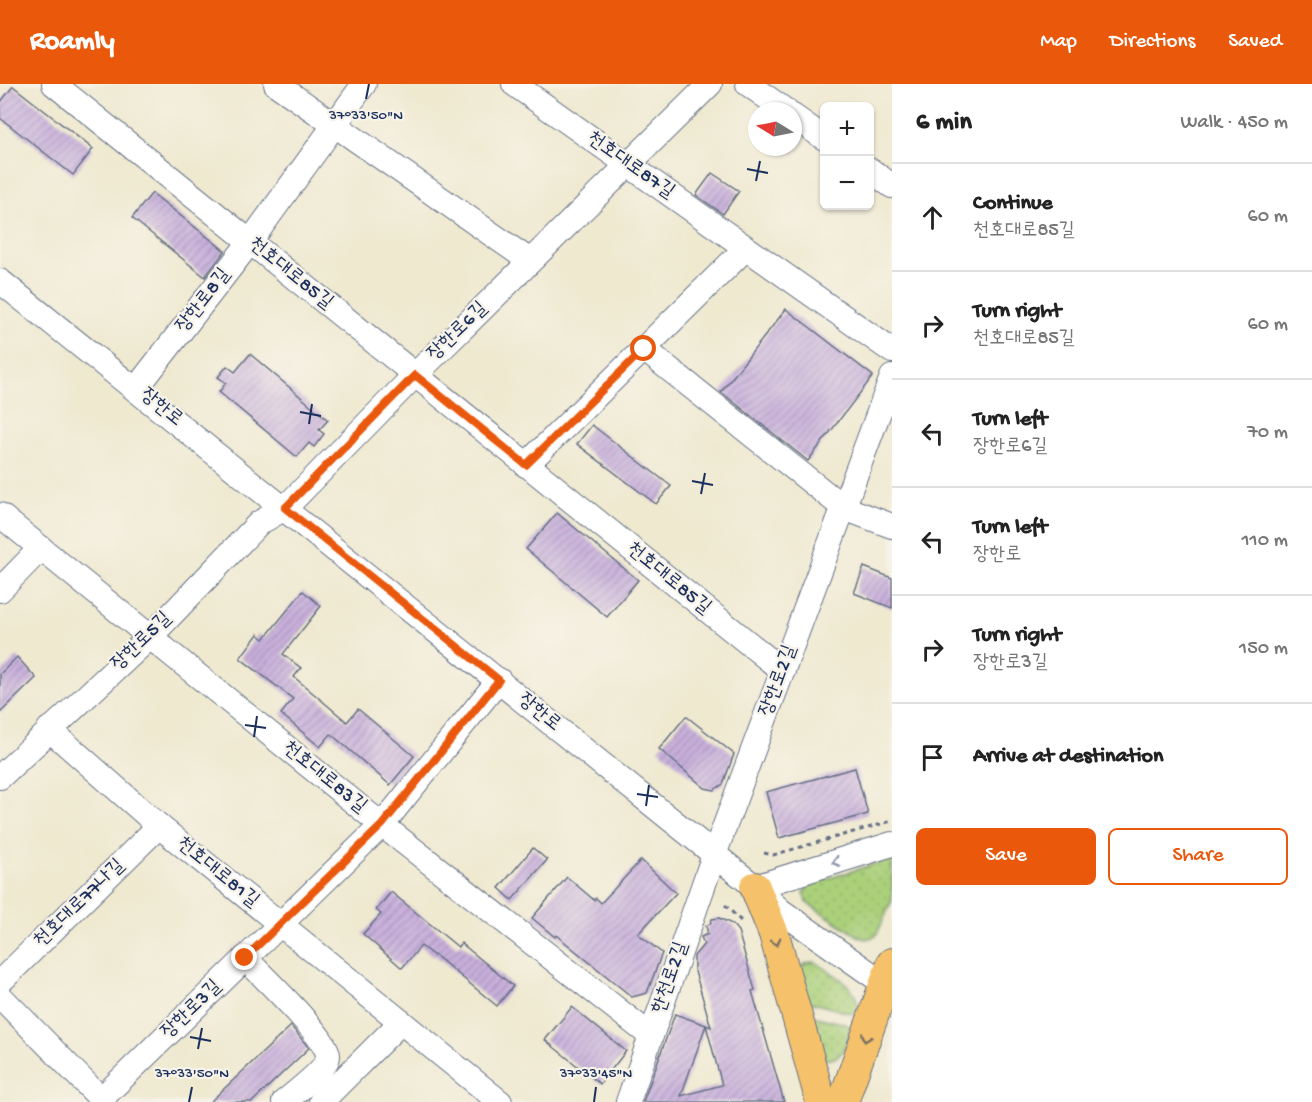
<!DOCTYPE html>
<meta charset="utf-8">
<style>
:root{--surface:#fff;--page:#f6f6f6;--text:#222;--muted:#767676;--line:#e0e0e0;--accent:#ea580c}
body{margin:0;font-family:"Gochi Hand","Poor Story",sans-serif;background:var(--page);color:var(--text)}
.controls{position:absolute;right:18px;top:18px;display:grid;overflow:hidden;border-radius:9px;box-shadow:0 2px 4px #0004}
.controls button{width:54px;height:54px;display:grid;place-items:center;padding:0;border:0;border-bottom:2px solid var(--line);background:var(--surface);color:var(--text);font:30px sans-serif}
.compass{position:absolute;left:748px;top:18px;width:54px;height:54px;border-radius:50%;background:var(--surface);box-shadow:0 2px 4px #0004;rotate:280deg}
.stop{position:absolute;width:18px;height:18px;margin:-14px;border:4px solid #ea580c;border-radius:50%;background:#fff}
.stop.end{background:#ea580c;border-color:#fff;box-shadow:0 2px 6px #0008}
.list{margin:0;padding:0;list-style:none}
h2{display:flex;justify-content:space-between;align-items:center;height:78px;margin:0;padding:0 24px;font-size:26px}
h2 small{font-size:20px;font-weight:400;color:var(--muted)}
.list li{display:grid;grid-template-columns:39px 1fr auto;gap:18px;align-items:center;box-sizing:border-box;height:108px;padding:0 24px;border-top:2px solid var(--line)}
.list b{display:block;font-size:22px;white-space:nowrap}
.list p{margin:0;font-size:20px;white-space:nowrap;color:var(--muted)}
.list em{font-size:20px;font-style:normal;color:var(--muted)}
.actions{display:flex;gap:12px;padding:18px 24px}
.actions a{flex:1;padding:14px 0;border:2px solid var(--accent);border-radius:9px;text-align:center;font-size:21px;color:var(--accent)}
.actions .main{background:var(--accent);color:#fff}
.icon{flex:none;width:33px;height:33px;fill:none;stroke:currentColor;stroke-width:2;stroke-linecap:round;stroke-linejoin:round}
.map{position:relative;flex:none;width:892px;height:1018px;overflow:hidden}
header{display:flex;align-items:center;gap:36px;box-sizing:border-box;height:84px;padding:0 30px;background:var(--accent);color:#fff}
header strong{font-size:28px}
nav{display:flex;gap:33px;margin-inline-start:auto;font-size:21px}
main{display:flex}
aside{flex:1;background:var(--surface)}
.map>svg:first-child{display:block}
.grass{fill:url(#grass-dots);stroke:#63806c;stroke-width:1.5}
.building{fill:url(#building-hatch)}
.lines{fill:none;stroke-linecap:round;stroke-linejoin:round}
.minor-casing{stroke:#657086;stroke-width:26}
.major-casing{stroke:#657086;stroke-width:32}
.path{stroke:#657086;stroke-width:3;stroke-dasharray:4.5 4.5;stroke-linecap:butt}
.minor{stroke:#fff;stroke-width:24}
.major{stroke:#f5c16b;stroke-width:30}
.oneway{stroke:#8d97ae}
.oneway2{stroke:#7d7164}
.route{stroke:#ea580c;stroke-width:8}
.ticks{fill:none;stroke:#1b2f5e;stroke-width:2}
.labels{text-anchor:middle;dominant-baseline:central;stroke-width:4.5;stroke-linejoin:round;paint-order:stroke}
.street-label{font-size:20px;fill:#1b2f5e;stroke:#f7f3e8}
.ticks-label{font-size:15px;text-anchor:middle;fill:#1b2f5e;stroke:#f7f3e8;stroke-width:4.5;stroke-linejoin:round;paint-order:stroke}
</style>
<header>
<strong>Roamly</strong>
<nav><a>Map</a><a>Directions</a><a>Saved</a></nav>
</header>
<main>
<div class="map">
<svg width="892" height="1018" viewBox="0 0 892 1018">
<defs>
<pattern id="grass-dots" width="8" height="8" patternUnits="userSpaceOnUse" patternTransform="scale(1.5)"><rect width="8" height="8" fill="#abd07a"/><path d="M2 2h.1M6 6h.1" fill="none" stroke="#93b36c" stroke-width="1.8" stroke-linecap="round"/></pattern>
<pattern id="building-hatch" width="6" height="6" patternUnits="userSpaceOnUse" patternTransform="scale(1.5)"><rect width="6" height="6" fill="#c9b0dc"/><path d="M-1 1l2-2M0 6l6-6M5 7l2-2" fill="none" stroke="#a290b6"/></pattern>
</defs>
<rect width="100%" height="100%" fill="#f7f3e8"/>
<filter id="ink" filterUnits="userSpaceOnUse"><feTurbulence type="fractalNoise" baseFrequency=".0167" numOctaves="2"/><feDisplacementMap in="SourceGraphic" scale="12" xChannelSelector="R" yChannelSelector="G"/><feConvolveMatrix kernelMatrix="1 2 1 2 8 2 1 2 1" color-interpolation-filters="sRGB"/></filter>
<filter id="wash" filterUnits="userSpaceOnUse"><feTurbulence type="fractalNoise" baseFrequency=".008" numOctaves="4" result="noise"/><feDisplacementMap in="SourceGraphic" scale="24" xChannelSelector="R" yChannelSelector="G"/><feGaussianBlur stdDeviation="1.35" result="paint"/><feColorMatrix in="noise" values="0 0 0 0 0 0 0 0 0 0 0 0 0 0 0 0 0 1.4 0 .05"/><feComposite in="paint" operator="in"/></filter>
<g filter="url(#wash)">
<rect width="100%" height="100%" fill="#efe9d0"/>
<g class="grass">
<path d="M892,774V816L876,852L866,855L860,853L807,819L804,808L809,801Z"/>
<path d="M812,878L817,879C834,891 860,902 858,927L853,930L802,916L797,888L805,880Z"/>
<path d="M808,931L846,940L850,943C846,963 844,978 820,975Z"/>
</g>
<g id="blocks">
<g class="building">
<path d="M13,2L93,65L73,91L0,34V19Z"/>
<path d="M712,89L739,107L723,130L696,111Z"/>
<path d="M152,109L225,167L205,193L132,134Z"/>
<path d="M786,225L873,292L808,377L721,308Z"/>
<path d="M250,270L328,336L319,346L324,350L314,363L309,359L297,373L219,308L226,299L218,293L227,282L235,288Z"/>
<path d="M592,341L671,402L656,420L577,360Z"/>
<path d="M557,429L638,496L607,533L526,465Z"/>
<path d="M864,483L892,494V524L854,509Z"/>
<path d="M303,507L321,522L283,570L301,584L294,593L347,638L358,625L414,672L390,701L331,650L320,663L281,630L293,615L240,574L258,550L264,555Z"/>
<path d="M17,573L36,594L0,629V590Z"/>
<path d="M686,632L734,670L723,700L714,706L705,704L659,665Z"/>
<path d="M855,684L868,730L779,754L766,708Z"/>
<path d="M533,764L547,776L512,816L499,804Z"/>
<path d="M641,776L676,809L638,850L662,869L647,909L632,913L556,851L555,853L532,834L567,793L594,816L596,814L601,819Z"/>
<path d="M391,808L458,863L461,859L513,902L497,922L435,871L434,872L421,862L402,884L363,850L381,830L376,826Z"/>
<path d="M719,834L732,840L738,847L755,906L752,907L784,1018H643L675,930L706,941L681,1012L722,1001L706,941L711,943L694,884V872L704,860L701,853L708,850L706,842L710,840L712,835Z"/>
<path d="M572,923L626,967L600,1000L545,956Z"/>
<path d="M291,942L309,964L252,1018H210Z"/>
</g>
</g>
</g>
<g filter="url(#ink)">
<use href="#blocks" fill-opacity="0" stroke="#657086" stroke-width="1.5"/>
<g class="lines">
<g class="minor-casing">
<g id="minor">
<path d="M54,0L783,587"/>
<path d="M276,0L530,177"/>
<path d="M514,0L892,267"/>
<path d="M748,0L786,27"/>
<path d="M793,32L824,54"/>
<path d="M870,86L892,102"/>
<path d="M0,197L755,803L781,827L892,905"/>
<path d="M644,265L844,424L892,442"/>
<path d="M136,305L250,158L364,0"/>
<path d="M526,381L746,164"/>
<path d="M0,431L382,741L651,952"/>
<path d="M0,506L41,464"/>
<path d="M49,645L159,742L500,1018"/>
<path d="M0,693L150,553L259,439L285,424L415,291L710,0"/>
<path d="M755,803L892,760"/>
<path d="M245,874C259,889 330,956 328,972C327,985 295,1009 284,1018"/>
<path d="M0,898L159,742"/>
<path d="M0,912L104,1018"/>
<path d="M101,1015L382,741L499,596"/>
<path d="M321,1018L401,938"/>
<path d="M628,1018L714,771L892,293"/>
</g>
</g>
<g class="major-casing">
<g id="major">
<path d="M755,803L774,850L821,1018"/>
<path d="M843,1018L892,879"/>
</g>
</g>
<g class="path">
<path d="M764,769L773,771L892,737"/>
<path d="M725,821L743,839"/>
</g>
<use href="#minor" class="minor"/>
<use href="#major" class="major"/>
</g>
<defs><path id="oneway-chevron" d="M-2-3.5L2.5 0L-2 3.5" fill="none" stroke-width="1.6" stroke-linecap="round" stroke-linejoin="round" transform="scale(1.5)"/></defs>
<use class="oneway" href="#oneway-chevron" transform="translate(836 778) rotate(163)"/>
<g class="oneway2">
<use href="#oneway-chevron" transform="translate(776 858) rotate(74)"/>
<use href="#oneway-chevron" transform="translate(866 954) rotate(110)"/>
</g>
</g>
<g class="lines" filter="url(#ink)">
<path class="route" d="M245,874L382,741L499,596L285,424L415,291L526,381L644,265"/>
</g>
<path class="ticks" d="M366,15L369,0M747,85L768,89M756,97L760,77M300,328L321,332M309,340L312,320M692,397L713,401M701,410L705,389M245,641L266,644M254,653L257,632M637,710L658,713M646,722L649,701M190,953L211,957M198,965L202,944M189,1018L192,1003M594,1018L596,1003"/>
<g class="labels">
<g class="street-label">
<text transform="translate(630 82) rotate(35)">천호대로87길</text>
<text transform="translate(290 190) rotate(39)">천호대로85길</text>
<text transform="translate(204 217) rotate(-52)">장한로8길</text>
<text transform="translate(458 248) rotate(-44)">장한로6길</text>
<text transform="translate(161 324) rotate(39)">장한로</text>
<text transform="translate(668 495) rotate(39)">천호대로85길</text>
<text transform="translate(142 558) rotate(-44)">장한로5길</text>
<text transform="translate(779 597) rotate(-70)">장한로2길</text>
<text transform="translate(539 629) rotate(39)">장한로</text>
<text transform="translate(324 694) rotate(39)">천호대로83길</text>
<text transform="translate(217 789) rotate(39)">천호대로81길</text>
<text transform="translate(80 820) rotate(-44)">천호대로77나길</text>
<text transform="translate(671 894) rotate(-71)">한천로2길</text>
<text transform="translate(192 926) rotate(-44)">장한로3길</text>
</g>
</g>
<g class="ticks-label">
<text x="366" y="35">37°33'50"N</text>
<text x="192" y="993">37°33'50"N</text>
<text x="596" y="993">37°33'45"N</text>
</g>
</svg>
<div class="controls">
<button>+</button>
<button>−</button>
</div>
<svg class="compass" viewBox="-18 -18 36 36"><path d="M0-13l5 13h-10z" fill="#e53935"/><path d="M0 13l5-13h-10z" fill="#767676"/></svg>
<div class="stop" style="left:644px;top:265px"></div>
<div class="stop end" style="left:245px;top:874px"></div>
</div>
<aside>
<h2>6 min<small>Walk · 450 m</small></h2>
<ul class="list">
<li><svg class="icon" aria-label="ahead" viewBox="0 0 24 24"><path d="M12 20V5M6 11l6-6 6 6"/></svg><div><b>Continue</b><p>천호대로85길</p></div><em>60 m</em></li>
<li><svg class="icon" aria-label="right" viewBox="0 0 24 24"><path d="M7 20v-9h11M14 6l5 5-5 5"/></svg><div><b>Turn right</b><p>천호대로85길</p></div><em>60 m</em></li>
<li><svg class="icon" aria-label="left" viewBox="0 0 24 24"><path d="M17 20v-9H6M10 6l-5 5 5 5"/></svg><div><b>Turn left</b><p>장한로6길</p></div><em>70 m</em></li>
<li><svg class="icon" aria-label="left" viewBox="0 0 24 24"><path d="M17 20v-9H6M10 6l-5 5 5 5"/></svg><div><b>Turn left</b><p>장한로</p></div><em>110 m</em></li>
<li><svg class="icon" aria-label="right" viewBox="0 0 24 24"><path d="M7 20v-9h11M14 6l5 5-5 5"/></svg><div><b>Turn right</b><p>장한로3길</p></div><em>150 m</em></li>
<li><svg class="icon" aria-label="arrive" viewBox="0 0 24 24"><path d="M6 21V4h12l-3 4 3 4H6"/></svg><div><b>Arrive at destination</b></div></li>
</ul>
<div class="actions"><a class="main">Save</a><a>Share</a></div>
</aside>
</main>
